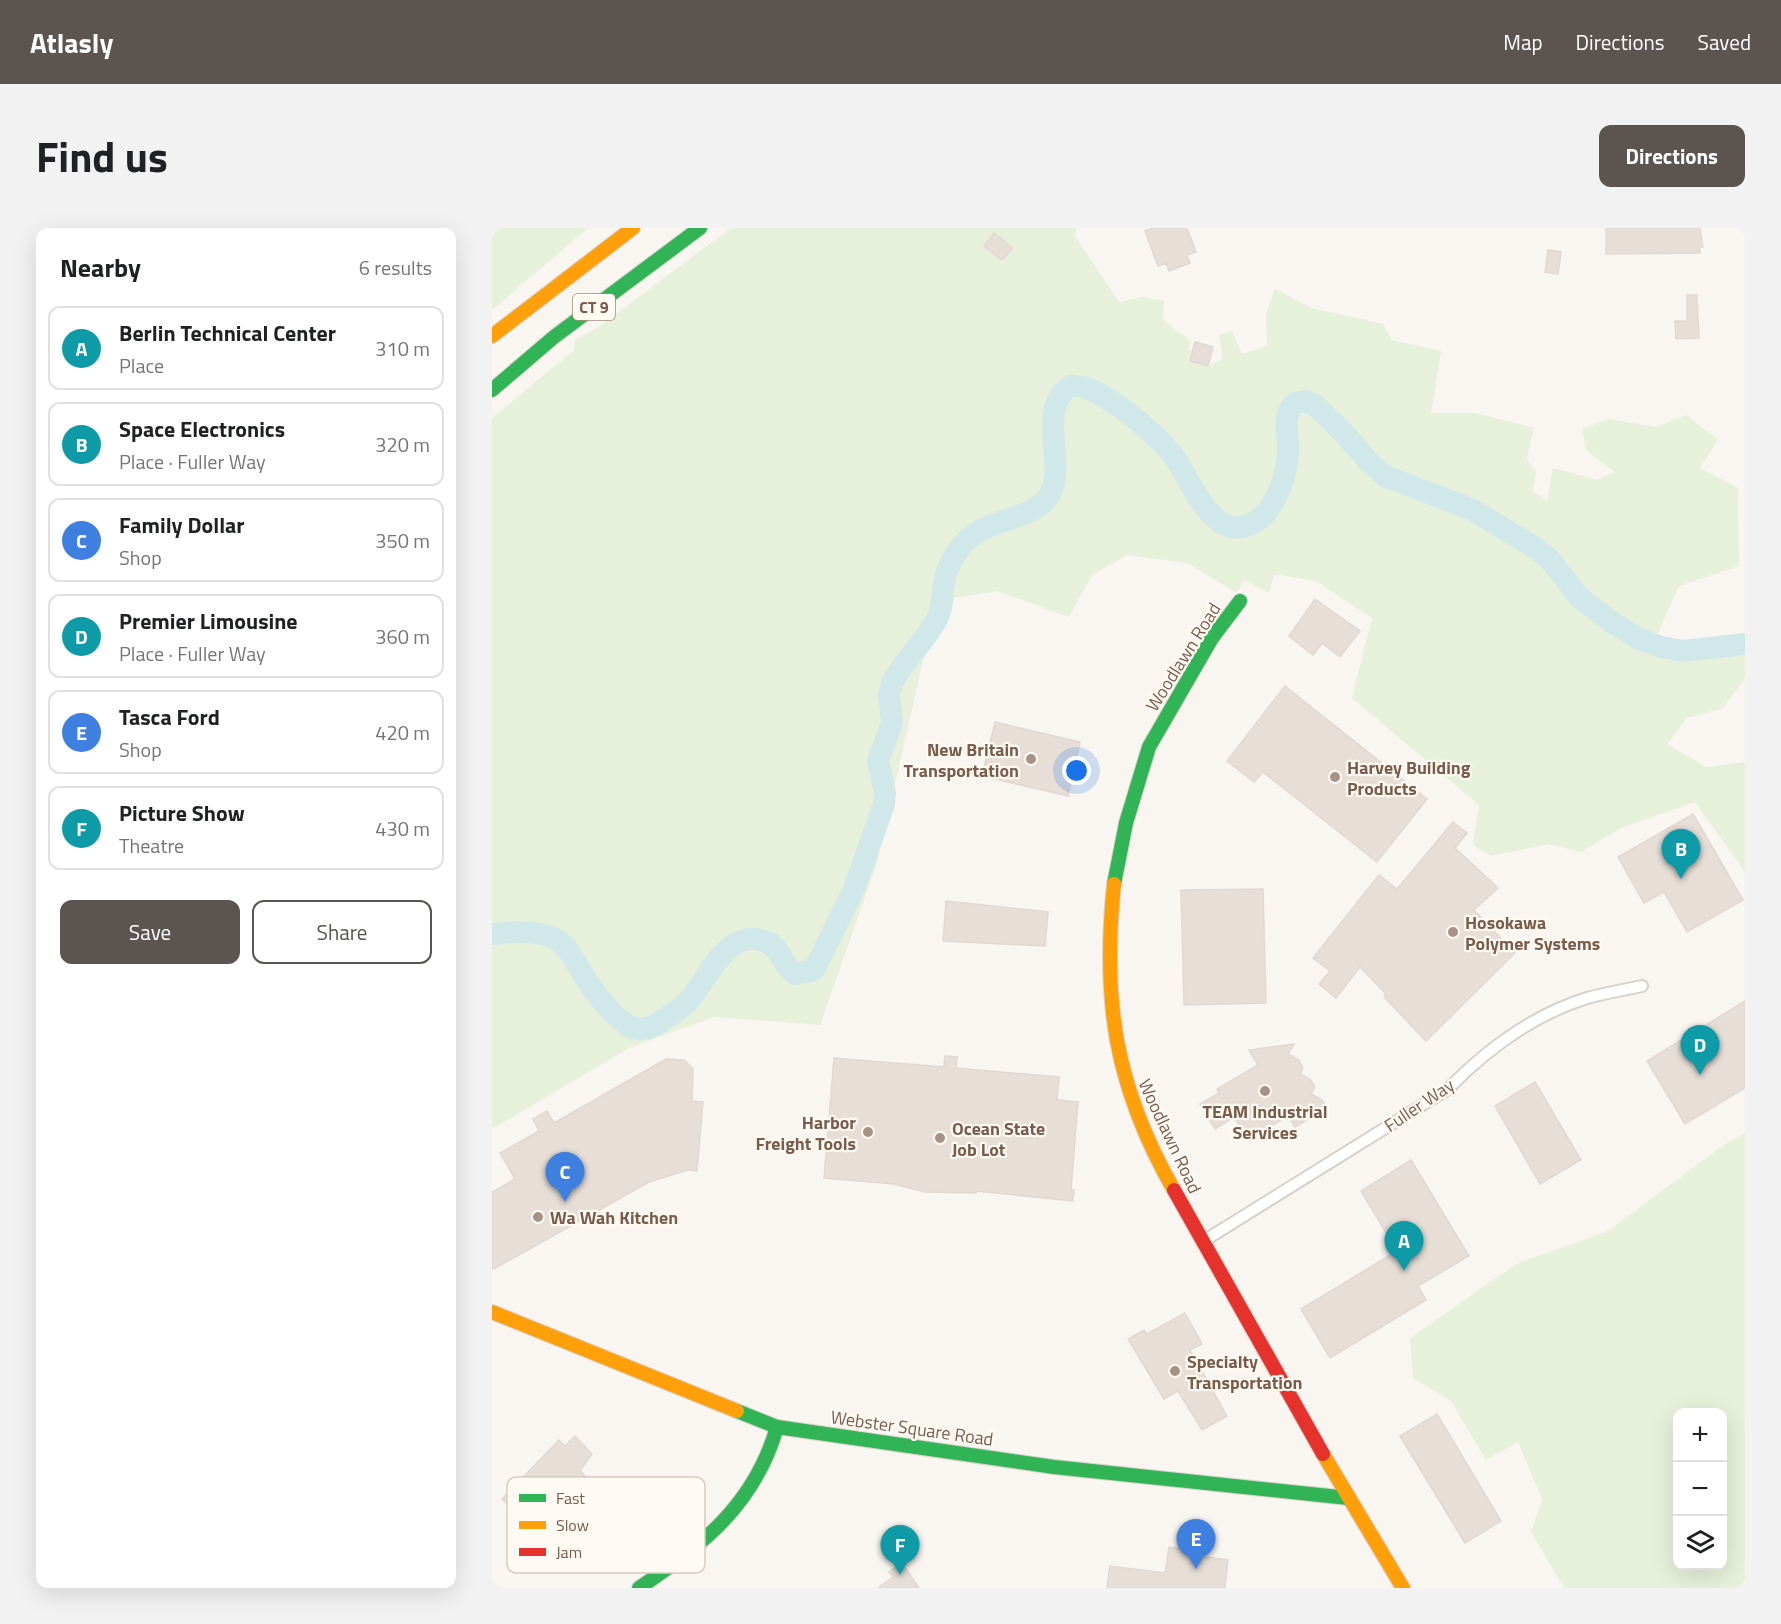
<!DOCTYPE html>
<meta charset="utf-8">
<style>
:root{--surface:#fff;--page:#f2f2f2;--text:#202124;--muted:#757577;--line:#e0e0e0;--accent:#5c5450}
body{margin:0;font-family:"Titillium Web",sans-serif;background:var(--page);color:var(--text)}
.controls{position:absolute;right:18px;bottom:18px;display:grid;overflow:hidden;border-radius:12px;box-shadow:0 6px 24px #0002}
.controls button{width:54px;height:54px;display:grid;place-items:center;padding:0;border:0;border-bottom:2px solid var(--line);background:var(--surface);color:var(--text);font:30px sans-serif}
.you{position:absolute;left:585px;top:543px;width:21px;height:21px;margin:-15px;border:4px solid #fff;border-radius:50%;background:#1a73e8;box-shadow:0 0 0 9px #1a73e833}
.badge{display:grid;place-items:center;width:39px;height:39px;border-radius:50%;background:var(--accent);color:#fff;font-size:20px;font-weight:700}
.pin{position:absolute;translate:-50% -50px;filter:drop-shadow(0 2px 3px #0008)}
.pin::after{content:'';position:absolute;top:32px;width:21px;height:18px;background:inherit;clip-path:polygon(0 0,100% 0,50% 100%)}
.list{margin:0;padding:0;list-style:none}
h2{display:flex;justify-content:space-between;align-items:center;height:78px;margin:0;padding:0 24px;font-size:26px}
h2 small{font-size:20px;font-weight:400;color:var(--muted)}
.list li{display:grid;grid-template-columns:39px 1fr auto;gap:18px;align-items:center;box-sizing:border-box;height:84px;margin:0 12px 12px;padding:0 12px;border:2px solid var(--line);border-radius:12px}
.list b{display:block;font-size:22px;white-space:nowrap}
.list p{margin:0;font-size:20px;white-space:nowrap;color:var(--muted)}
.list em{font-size:20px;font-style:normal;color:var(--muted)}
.actions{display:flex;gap:12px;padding:18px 24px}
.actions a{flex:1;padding:14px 0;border:2px solid var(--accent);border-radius:12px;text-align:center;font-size:21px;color:var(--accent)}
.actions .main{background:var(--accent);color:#fff}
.icon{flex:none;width:33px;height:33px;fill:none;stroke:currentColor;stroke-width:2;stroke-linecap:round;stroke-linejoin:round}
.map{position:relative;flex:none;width:1253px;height:1360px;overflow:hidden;border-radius:12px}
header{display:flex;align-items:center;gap:36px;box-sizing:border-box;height:84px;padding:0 30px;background:var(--accent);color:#fff}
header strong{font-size:28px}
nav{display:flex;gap:33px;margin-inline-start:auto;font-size:21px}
.intro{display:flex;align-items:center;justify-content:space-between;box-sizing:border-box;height:144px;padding:0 36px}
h1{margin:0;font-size:42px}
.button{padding:15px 27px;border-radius:12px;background:var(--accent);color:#fff;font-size:21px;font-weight:700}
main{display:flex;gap:36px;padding:0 36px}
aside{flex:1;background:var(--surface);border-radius:12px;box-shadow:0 6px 24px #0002}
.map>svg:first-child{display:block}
.green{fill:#e7f0db;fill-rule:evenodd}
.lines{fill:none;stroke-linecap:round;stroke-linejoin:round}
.river{stroke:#d0e8ea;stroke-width:22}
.building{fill:#e6ded7;stroke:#e2d8d2;stroke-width:1.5}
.street-casing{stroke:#d7d1cb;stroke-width:14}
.fast-casing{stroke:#d9d2cb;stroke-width:16}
.slow-casing{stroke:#d9d2cb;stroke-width:16}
.jam-casing{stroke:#d9d2cb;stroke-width:16}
.street{stroke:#fefefd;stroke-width:10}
.fast{stroke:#30b455;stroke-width:14}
.slow{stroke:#ff9f0a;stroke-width:14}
.jam{stroke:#e5322d;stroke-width:14}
.poi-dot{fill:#a69286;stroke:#fffaf3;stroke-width:2}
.labels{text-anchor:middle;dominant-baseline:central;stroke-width:4.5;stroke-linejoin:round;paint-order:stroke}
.shield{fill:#fffaf3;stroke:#a28b7f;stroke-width:1.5}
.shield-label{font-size:16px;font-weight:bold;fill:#7a5c4d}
.street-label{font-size:18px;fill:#7a5c4d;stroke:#fffaf3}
.poi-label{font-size:18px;font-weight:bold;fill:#7a5c4d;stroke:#fffaf3;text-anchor:start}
.key{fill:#fffaf3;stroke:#d7cbc1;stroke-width:1.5}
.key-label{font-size:16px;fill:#7a5c4d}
</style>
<header>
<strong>Atlasly</strong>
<nav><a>Map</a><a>Directions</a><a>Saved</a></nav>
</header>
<div class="intro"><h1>Find us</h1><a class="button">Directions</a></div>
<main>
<aside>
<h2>Nearby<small>6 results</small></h2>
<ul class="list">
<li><span class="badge" style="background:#0f9aa8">A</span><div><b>Berlin Technical Center</b><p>Place</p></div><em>310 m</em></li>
<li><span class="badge" style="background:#0f9aa8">B</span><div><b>Space Electronics</b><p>Place · Fuller Way</p></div><em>320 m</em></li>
<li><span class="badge" style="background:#3f7fe0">C</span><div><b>Family Dollar</b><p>Shop</p></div><em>350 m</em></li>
<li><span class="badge" style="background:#0f9aa8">D</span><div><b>Premier Limousine</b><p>Place · Fuller Way</p></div><em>360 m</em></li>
<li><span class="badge" style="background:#3f7fe0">E</span><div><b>Tasca Ford</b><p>Shop</p></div><em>420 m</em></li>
<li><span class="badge" style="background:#0f9aa8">F</span><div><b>Picture Show</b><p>Theatre</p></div><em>430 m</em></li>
</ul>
<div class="actions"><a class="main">Save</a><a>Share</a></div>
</aside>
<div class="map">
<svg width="1253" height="1360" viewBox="0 0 1253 1360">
<rect width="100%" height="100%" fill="#f9f5f0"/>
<g class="green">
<path d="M0,0H96L0,82Z"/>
<path d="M239,0H585L583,8L627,74L650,69L672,73L671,92L699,113L696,121L701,123L698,133L716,138L731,131L727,107L740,103L750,126L775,118L774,86L783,61L820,80L891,96L900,112L949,123L939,185H983L1042,200L1035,231L1044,244L1041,263L1055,274L1061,240L1105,252L1123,244L1094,222L1090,201L1116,191L1163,199L1194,187L1226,212L1208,240L1246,260L1247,338L1187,358L1159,421L1248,420L1253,425V450L1231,480L1195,490L1175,516L1214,539L1253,534V644L1203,574L1129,600L1089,624L1056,616L999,628L981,617L987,577L860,470L880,390L824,353L782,346L777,365L752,352L745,365L695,335L635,327L600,347L577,389L505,363L461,370L433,424L385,635L328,797L222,789L137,820L2,900L0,898V190L81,123L84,111L105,100Z"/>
<path d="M1253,905V1360H1072L1039,1304L1050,1271L1026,1214L994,1232L959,1173L921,1150L918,1110L1024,1036L1116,1003L1233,916ZM1186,1184H1230V1338H1186Z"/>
</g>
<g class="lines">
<path class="river" d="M0,706C93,695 67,731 120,784C128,791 135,800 146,801C156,802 164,797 171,792C183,785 194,777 202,766C220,742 239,697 277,715C289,721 291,739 303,746L322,742L362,661L392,576L393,565L386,533L400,495L397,467L400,455C412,432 433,414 445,391C451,380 450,368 452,355C454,339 464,323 475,312C498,289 541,294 558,266C575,238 543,178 579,158C606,155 663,205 680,226C699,250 719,317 761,295C784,283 795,247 796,223C797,207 789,187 803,175L814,173L824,178L852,205L877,234L893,248L981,282L1045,321L1059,333L1087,369L1118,393L1147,411L1169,419L1191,423L1253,416"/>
</g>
<g class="building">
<path d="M661,0H695L704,24L695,27L698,35L677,43L674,35L666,38L653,3Z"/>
<path d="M1114,0H1208L1211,19H1208V25L1114,26Z"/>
<path d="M502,5L521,20L510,32L492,18Z"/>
<path d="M1056,22L1069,24L1066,46L1053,44Z"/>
<path d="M1195,67H1205L1207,110L1184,111L1183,93H1195Z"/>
<path d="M703,114L721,119L716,138L698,133Z"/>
<path d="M823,371L868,403L848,429L830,415L821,427L797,408Z"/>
<path d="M793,458L935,571L885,634L771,544L762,554L735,533Z"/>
<path d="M503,494L588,514L576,568L490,548Z"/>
<path d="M1201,586L1251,672L1195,704L1172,664L1152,675L1126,629Z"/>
<path d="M961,594L975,605L963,620L1006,660L982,682L1023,725L934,813L892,769L894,766L868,739L844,770L827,756L838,743L821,730L887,647L905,661Z"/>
<path d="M771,661L774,775L692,777L689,662Z"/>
<path d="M454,673L556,684L553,718L451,713Z"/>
<path d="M1253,773V860L1193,896L1155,833Z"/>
<path d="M802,816L796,826L807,832L811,840L808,846L818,851L823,859L819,866L830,872L835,880L803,899L796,888L756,912L742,889L723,901L708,876L727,865L725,861L766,837L757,822Z"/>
<path d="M453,828L465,829L464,840L567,849L565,872L586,874L579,962H582L581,973L484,963V965L433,964L402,956L332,950L342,830L452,839Z"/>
<path d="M174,831L192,832L201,841L200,873L211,874L205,943L196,942L157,954L0,1042V964L23,951L8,925L47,903L41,891L55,883L62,895Z"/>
<path d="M1043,854L1089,932L1048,956L1003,878Z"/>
<path d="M919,932L977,1028L926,1058L934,1072L838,1130L809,1081L905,1023L869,963Z"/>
<path d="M693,1085L710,1116L698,1122L735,1188L710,1202L686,1163L672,1171L636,1111L652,1102L655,1106Z"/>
<path d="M945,1186L1009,1293L973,1315L908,1208Z"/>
<path d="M83,1208L100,1226L88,1243L107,1262L82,1288L91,1297L76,1312L86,1322L78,1330L59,1311L55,1315L10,1271L67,1212L73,1218Z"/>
<path d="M677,1319L709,1324L708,1328L736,1332L733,1360H615L618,1338L673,1345Z"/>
<path d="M410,1335L427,1360H386L401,1349L397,1344Z"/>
</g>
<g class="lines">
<g class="street-casing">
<path id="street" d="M710,1014L956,861C995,821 1041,787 1095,770C1113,765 1132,762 1150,758"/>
</g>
<g class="fast-casing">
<g id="fast">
<path d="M0,162L62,109L208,0"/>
<path d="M622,656L634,595L657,519L720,410L748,373"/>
<path d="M245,1183L285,1199L562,1239L856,1270"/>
<path d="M147,1360C211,1317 263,1276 285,1199"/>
</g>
</g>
<g class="slow-casing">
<g id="slow">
<path d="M0,108L141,0"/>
<path d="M622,656C610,773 623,859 682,962"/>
<path d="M0,1084L245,1183"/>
<path d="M831,1226L911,1360"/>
</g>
</g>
<g class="jam-casing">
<path id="jam" d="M682,962L831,1226"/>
</g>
<use href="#street" class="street"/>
<use href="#fast" class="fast"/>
<use href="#slow" class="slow"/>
<use href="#jam" class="jam"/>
</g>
<g class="poi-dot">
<circle cx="539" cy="531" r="6"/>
<circle cx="843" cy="549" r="6"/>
<circle cx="961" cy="704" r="6"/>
<circle cx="773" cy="863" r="6"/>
<circle cx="376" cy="904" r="6"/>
<circle cx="448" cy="910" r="6"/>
<circle cx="46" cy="989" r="6"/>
<circle cx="683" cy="1143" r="6"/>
</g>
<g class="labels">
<rect class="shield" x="81" y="66" width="42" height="26" rx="4.5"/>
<g class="shield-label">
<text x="102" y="79">CT 9</text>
</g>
<g class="street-label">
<text transform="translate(691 429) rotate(-58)">Woodlawn Road</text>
<text transform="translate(927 877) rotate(-34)">Fuller Way</text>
<text transform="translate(678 908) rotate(65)">Woodlawn Road</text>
<text transform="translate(420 1200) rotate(8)">Webster Square Road</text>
</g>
<g class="poi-label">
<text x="527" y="521" text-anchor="end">New Britain<tspan x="527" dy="21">Transportation</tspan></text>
<text x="855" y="539">Harvey Building<tspan x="855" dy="21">Products</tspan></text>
<text x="973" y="694">Hosokawa<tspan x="973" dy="21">Polymer Systems</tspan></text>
<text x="773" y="883" text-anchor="middle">TEAM Industrial<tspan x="773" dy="21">Services</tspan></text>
<text x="364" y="894" text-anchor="end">Harbor<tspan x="364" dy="21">Freight Tools</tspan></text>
<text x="460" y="900">Ocean State<tspan x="460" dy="21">Job Lot</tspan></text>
<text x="58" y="989">Wa Wah Kitchen</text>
<text x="695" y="1133">Specialty<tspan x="695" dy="21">Transportation</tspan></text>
</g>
</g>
<rect x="15" y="1249" width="198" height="96" rx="9" class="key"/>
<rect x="27" y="1266" width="27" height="8" fill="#30b455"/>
<rect x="27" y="1293" width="27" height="8" fill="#ff9f0a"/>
<rect x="27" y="1320" width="27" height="8" fill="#e5322d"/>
<g class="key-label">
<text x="64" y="1276">Fast</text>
<text x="64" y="1303">Slow</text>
<text x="64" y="1330">Jam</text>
</g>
</svg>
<div class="controls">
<button>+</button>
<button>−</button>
<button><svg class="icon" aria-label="layers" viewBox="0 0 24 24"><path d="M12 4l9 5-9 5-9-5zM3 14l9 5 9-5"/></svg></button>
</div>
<div class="you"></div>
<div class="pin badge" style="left:912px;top:1043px;background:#0f9aa8">A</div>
<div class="pin badge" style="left:1189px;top:651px;background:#0f9aa8">B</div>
<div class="pin badge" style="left:73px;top:974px;background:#3f7fe0">C</div>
<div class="pin badge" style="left:1208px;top:847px;background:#0f9aa8">D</div>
<div class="pin badge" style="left:704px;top:1341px;background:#3f7fe0">E</div>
<div class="pin badge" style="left:408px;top:1347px;background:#0f9aa8">F</div>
</div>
</main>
